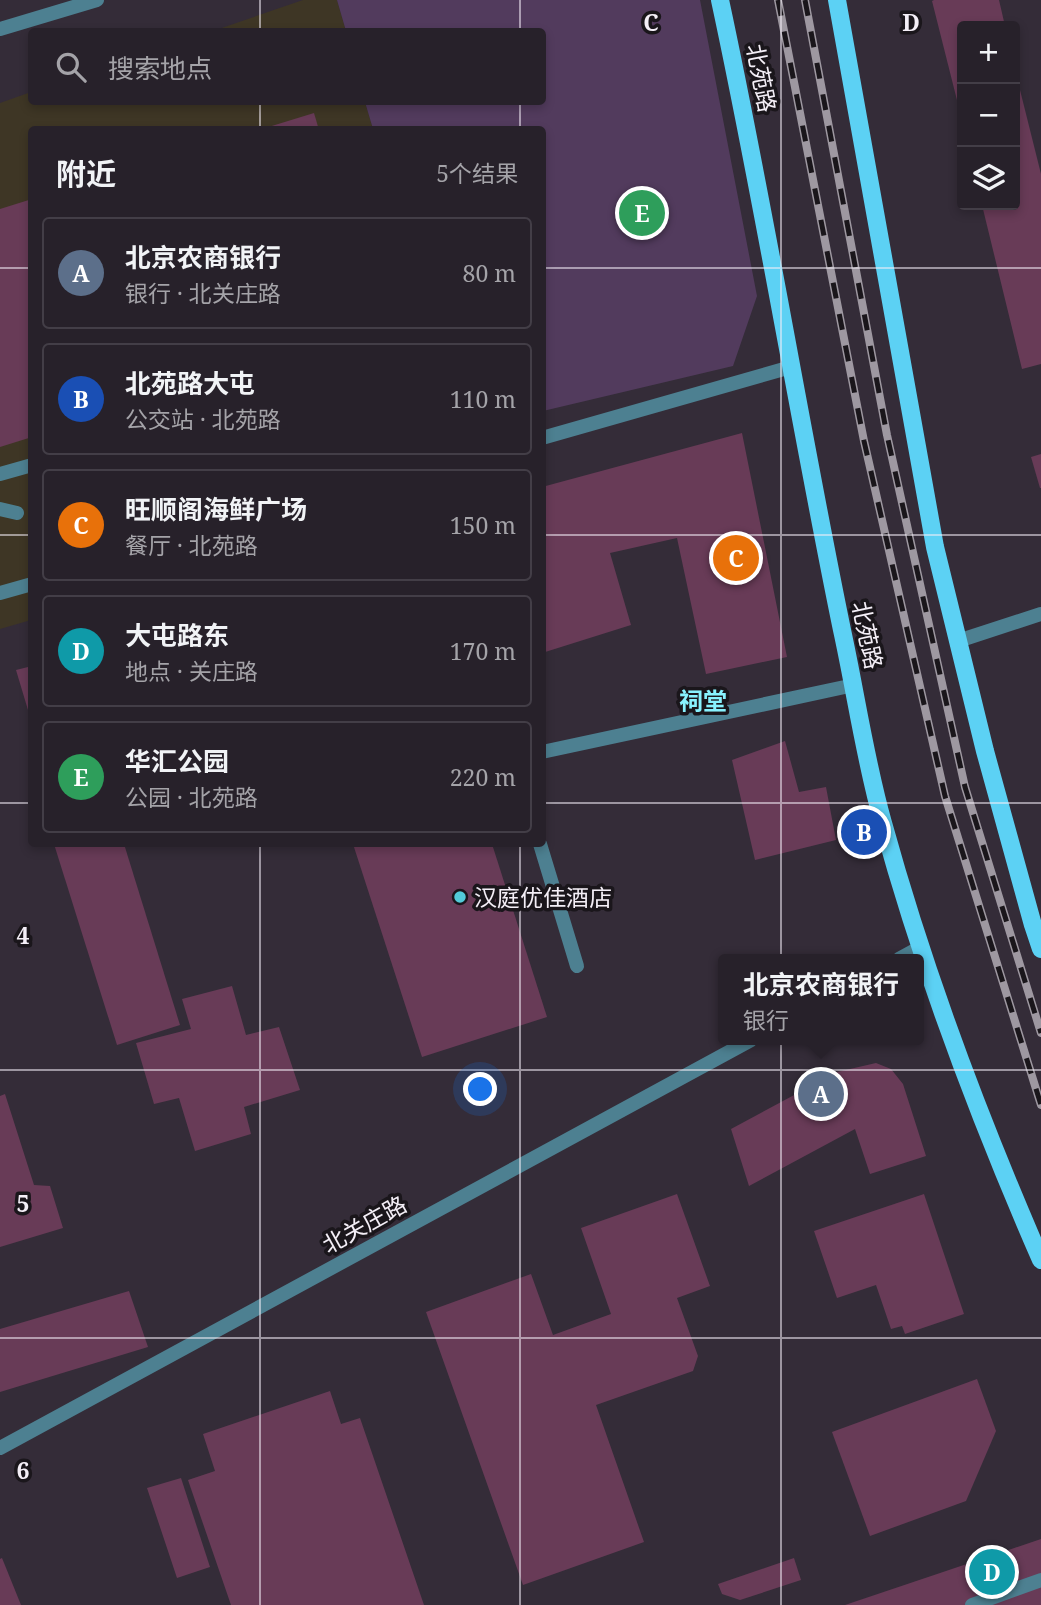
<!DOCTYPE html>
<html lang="zh">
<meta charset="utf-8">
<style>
:root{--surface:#27212a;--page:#2f2932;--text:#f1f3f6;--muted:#a4a3a8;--line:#433e47;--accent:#d93025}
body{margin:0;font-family:"Noto Serif","Noto Sans SC",serif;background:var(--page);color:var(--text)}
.controls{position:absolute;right:21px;top:21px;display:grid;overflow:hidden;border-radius:7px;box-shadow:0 4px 10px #0003}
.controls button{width:63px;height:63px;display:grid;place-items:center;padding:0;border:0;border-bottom:2px solid var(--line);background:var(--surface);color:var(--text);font:35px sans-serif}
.you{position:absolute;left:481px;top:1090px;width:24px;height:24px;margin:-18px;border:5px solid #fff;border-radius:50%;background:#1a73e8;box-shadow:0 0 0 10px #1a73e833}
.badge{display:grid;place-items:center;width:46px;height:46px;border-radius:50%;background:var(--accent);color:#fff;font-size:23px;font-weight:700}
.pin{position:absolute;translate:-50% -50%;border:4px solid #fff;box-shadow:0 2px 7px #0006}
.popup{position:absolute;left:718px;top:954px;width:206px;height:91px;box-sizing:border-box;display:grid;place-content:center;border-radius:7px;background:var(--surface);filter:drop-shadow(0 2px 5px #0005);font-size:23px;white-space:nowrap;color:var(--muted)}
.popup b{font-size:26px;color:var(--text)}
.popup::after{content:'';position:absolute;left:50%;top:100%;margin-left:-14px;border:14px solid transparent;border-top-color:var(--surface)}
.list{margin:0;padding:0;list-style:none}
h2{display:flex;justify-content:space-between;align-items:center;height:91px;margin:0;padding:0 28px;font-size:30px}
h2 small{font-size:23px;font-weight:400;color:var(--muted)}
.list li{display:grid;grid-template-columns:46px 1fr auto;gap:21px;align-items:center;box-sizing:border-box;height:112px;margin:0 14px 14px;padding:0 14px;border:2px solid var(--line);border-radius:7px}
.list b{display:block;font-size:26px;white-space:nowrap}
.list p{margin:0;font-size:23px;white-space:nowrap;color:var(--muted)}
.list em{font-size:23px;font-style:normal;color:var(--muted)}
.icon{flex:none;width:38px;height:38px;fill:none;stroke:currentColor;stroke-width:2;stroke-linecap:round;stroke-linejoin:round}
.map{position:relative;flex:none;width:1041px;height:1605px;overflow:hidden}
.search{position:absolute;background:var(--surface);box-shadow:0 4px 10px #0003;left:28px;top:28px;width:518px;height:77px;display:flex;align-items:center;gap:18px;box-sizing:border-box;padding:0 24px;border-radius:7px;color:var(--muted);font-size:26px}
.panel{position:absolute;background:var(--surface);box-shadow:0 4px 10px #0003;left:28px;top:126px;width:518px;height:721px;border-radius:7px}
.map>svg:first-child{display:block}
.commercial{fill:#3e3625}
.green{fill:#523b5d}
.building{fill:#683b57}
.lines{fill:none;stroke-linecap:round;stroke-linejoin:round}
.service{stroke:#4d8091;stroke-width:14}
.minor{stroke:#4d8091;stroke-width:14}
.tertiary{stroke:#4d8091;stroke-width:14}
.primary{stroke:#5cd1f4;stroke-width:18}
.rail-casing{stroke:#9e98a1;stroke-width:8}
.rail{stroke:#1a161b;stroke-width:5;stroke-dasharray:16;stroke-linecap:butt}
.grid{fill:none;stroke:#f4eff7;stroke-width:2;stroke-opacity:0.55}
.poi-dot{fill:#52cbd9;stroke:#1a161b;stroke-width:2.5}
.labels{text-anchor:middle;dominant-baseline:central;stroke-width:7;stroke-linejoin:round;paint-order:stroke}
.street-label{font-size:23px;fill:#f4eff7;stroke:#1a161b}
.poi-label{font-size:23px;fill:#f4eff7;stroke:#1a161b;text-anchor:start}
.neighbourhood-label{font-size:24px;font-weight:bold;fill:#88f2fe;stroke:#1a161b}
.grid-label{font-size:23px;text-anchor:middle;font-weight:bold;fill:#f4eff7;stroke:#1a161b;stroke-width:7;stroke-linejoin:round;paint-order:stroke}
</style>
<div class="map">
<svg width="1041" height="1605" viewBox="0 0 1041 1605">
<rect width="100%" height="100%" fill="#342c38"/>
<g class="commercial">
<path d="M303,0H337L346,31L210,32Z"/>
<path d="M31,92L32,102H365L373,129L32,130L31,620L0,629V103Z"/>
</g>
<path class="green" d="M337,0H700L757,296L733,366L543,411L542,130L373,129L365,102H542V32L346,31Z"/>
<g class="building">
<path d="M934,0H999L1005,26H962V120L932,1Z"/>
<path d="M1015,70L1041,174V364L1022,369L982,205H1015Z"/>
<path d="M314,113L319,130H262V129Z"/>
<path d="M32,199V437L0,447V209Z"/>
<path d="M742,433L787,657L706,674L677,538L610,553L631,625L542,653V487Z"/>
<path d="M1041,454V488H1040L1031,457Z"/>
<path d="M32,666V719L31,720L16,670Z"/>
<path d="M785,741L799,792L826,787L836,840L755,860L732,760Z"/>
<path d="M54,844H124L180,1025L117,1045Z"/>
<path d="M353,844H492L547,1017L422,1057Z"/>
<path d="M232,986L246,1035L279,1027L300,1090L244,1107L251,1134L195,1151L179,1098L154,1104L136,1043L191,1029L182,999Z"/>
<path d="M876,1063L891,1069L903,1084L926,1156L870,1174L855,1129L749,1186L731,1129L837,1072Z"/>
<path d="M5,1094L34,1185L50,1186L63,1228L0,1247V1096Z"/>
<path d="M677,1194L710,1286L677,1298L698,1356L693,1371L596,1405L644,1542L523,1585L426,1312L531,1274L553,1335L611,1314L581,1228Z"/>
<path d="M924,1194L964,1314L905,1334L902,1326L891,1329L876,1285L837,1298L814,1231Z"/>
<path d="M129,1291L148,1347L0,1392V1329Z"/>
<path d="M977,1379L996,1431L966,1501L870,1536L832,1432Z"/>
<path d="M330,1391L341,1424L360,1418L424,1605H231L188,1480L215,1471L203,1434Z"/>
<path d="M181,1478L210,1567L177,1578L147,1488Z"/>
<path d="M1041,1539V1605H845Z"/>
<path d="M2,1558L21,1605H0V1559Z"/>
<path d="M794,1558L801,1580L740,1600L722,1594L718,1584Z"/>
</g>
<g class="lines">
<g class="service">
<path d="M0,474L32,465"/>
<path d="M0,509L17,513"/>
</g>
<g class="minor">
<path d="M542,438L791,367"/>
<path d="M0,593L32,584"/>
<path d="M958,641L1041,614"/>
<path d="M542,752L854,685"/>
<path d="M540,844L577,966"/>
</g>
<g class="tertiary">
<path d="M0,29L97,0"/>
<path d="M899,959L921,947"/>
<path d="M0,1448L751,1040"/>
<path d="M972,1605L1041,1580"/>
</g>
<g class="primary">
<path d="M720,0C765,209 799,421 842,630C856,694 865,760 883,823C924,972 979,1118 1041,1260"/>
<path d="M837,0L935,547L985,751L1033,925L1041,949"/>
</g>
<g class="rail-casing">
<g id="rail">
<path d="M778,0L864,441L945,796L1041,1105"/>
<path d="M805,0L887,435L965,787L1041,1033"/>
</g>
</g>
<use href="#rail" class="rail"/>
</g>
<path class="grid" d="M260,0V32M520,0V32M781,0V1605M260,102V130M520,102V130M0,268H32M542,268H1041M0,535H32M542,535H1041M0,803H32M542,803H1041M260,844V1605M520,844V1605M0,1070H1041M0,1338H1041"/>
<circle class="poi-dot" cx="460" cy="897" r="7"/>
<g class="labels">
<g class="street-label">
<text transform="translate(762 78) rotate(79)">北苑路</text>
<text transform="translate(868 635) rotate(78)">北苑路</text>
<text transform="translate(364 1224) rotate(-29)">北关庄路</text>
</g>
<g class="poi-label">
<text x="474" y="897">汉庭优佳酒店</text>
</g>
<g class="neighbourhood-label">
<text x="703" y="700">祠堂</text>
</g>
</g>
<g class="grid-label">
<text x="651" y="31">C</text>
<text x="911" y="31">D</text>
<text x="23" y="944">4</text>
<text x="23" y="1212">5</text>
<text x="23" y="1479">6</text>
</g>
</svg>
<div class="controls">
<button>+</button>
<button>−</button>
<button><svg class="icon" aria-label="layers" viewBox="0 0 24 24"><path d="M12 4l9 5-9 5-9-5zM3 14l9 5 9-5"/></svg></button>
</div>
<div class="you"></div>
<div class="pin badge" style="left:821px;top:1094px;background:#5c6f8a">A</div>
<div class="popup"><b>北京农商银行</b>银行</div>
<div class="pin badge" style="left:864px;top:832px;background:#1a4fb4">B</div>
<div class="pin badge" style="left:736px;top:558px;background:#e8710a">C</div>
<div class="pin badge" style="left:992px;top:1572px;background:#0f9aa8">D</div>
<div class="pin badge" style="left:642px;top:213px;background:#2e9e5b">E</div>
<div class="search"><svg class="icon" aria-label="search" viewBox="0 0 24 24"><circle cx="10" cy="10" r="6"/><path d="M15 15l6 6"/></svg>搜索地点</div>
<section class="panel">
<h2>附近<small>5个结果</small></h2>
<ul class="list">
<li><span class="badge" style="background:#5c6f8a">A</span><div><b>北京农商银行</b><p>银行 · 北关庄路</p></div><em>80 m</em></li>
<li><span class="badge" style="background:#1a4fb4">B</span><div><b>北苑路大屯</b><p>公交站 · 北苑路</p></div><em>110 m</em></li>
<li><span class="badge" style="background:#e8710a">C</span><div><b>旺顺阁海鲜广场</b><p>餐厅 · 北苑路</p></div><em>150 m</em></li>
<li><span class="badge" style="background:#0f9aa8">D</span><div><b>大屯路东</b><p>地点 · 关庄路</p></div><em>170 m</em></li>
<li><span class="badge" style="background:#2e9e5b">E</span><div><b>华汇公园</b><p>公园 · 北苑路</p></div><em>220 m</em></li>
</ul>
</section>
</div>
